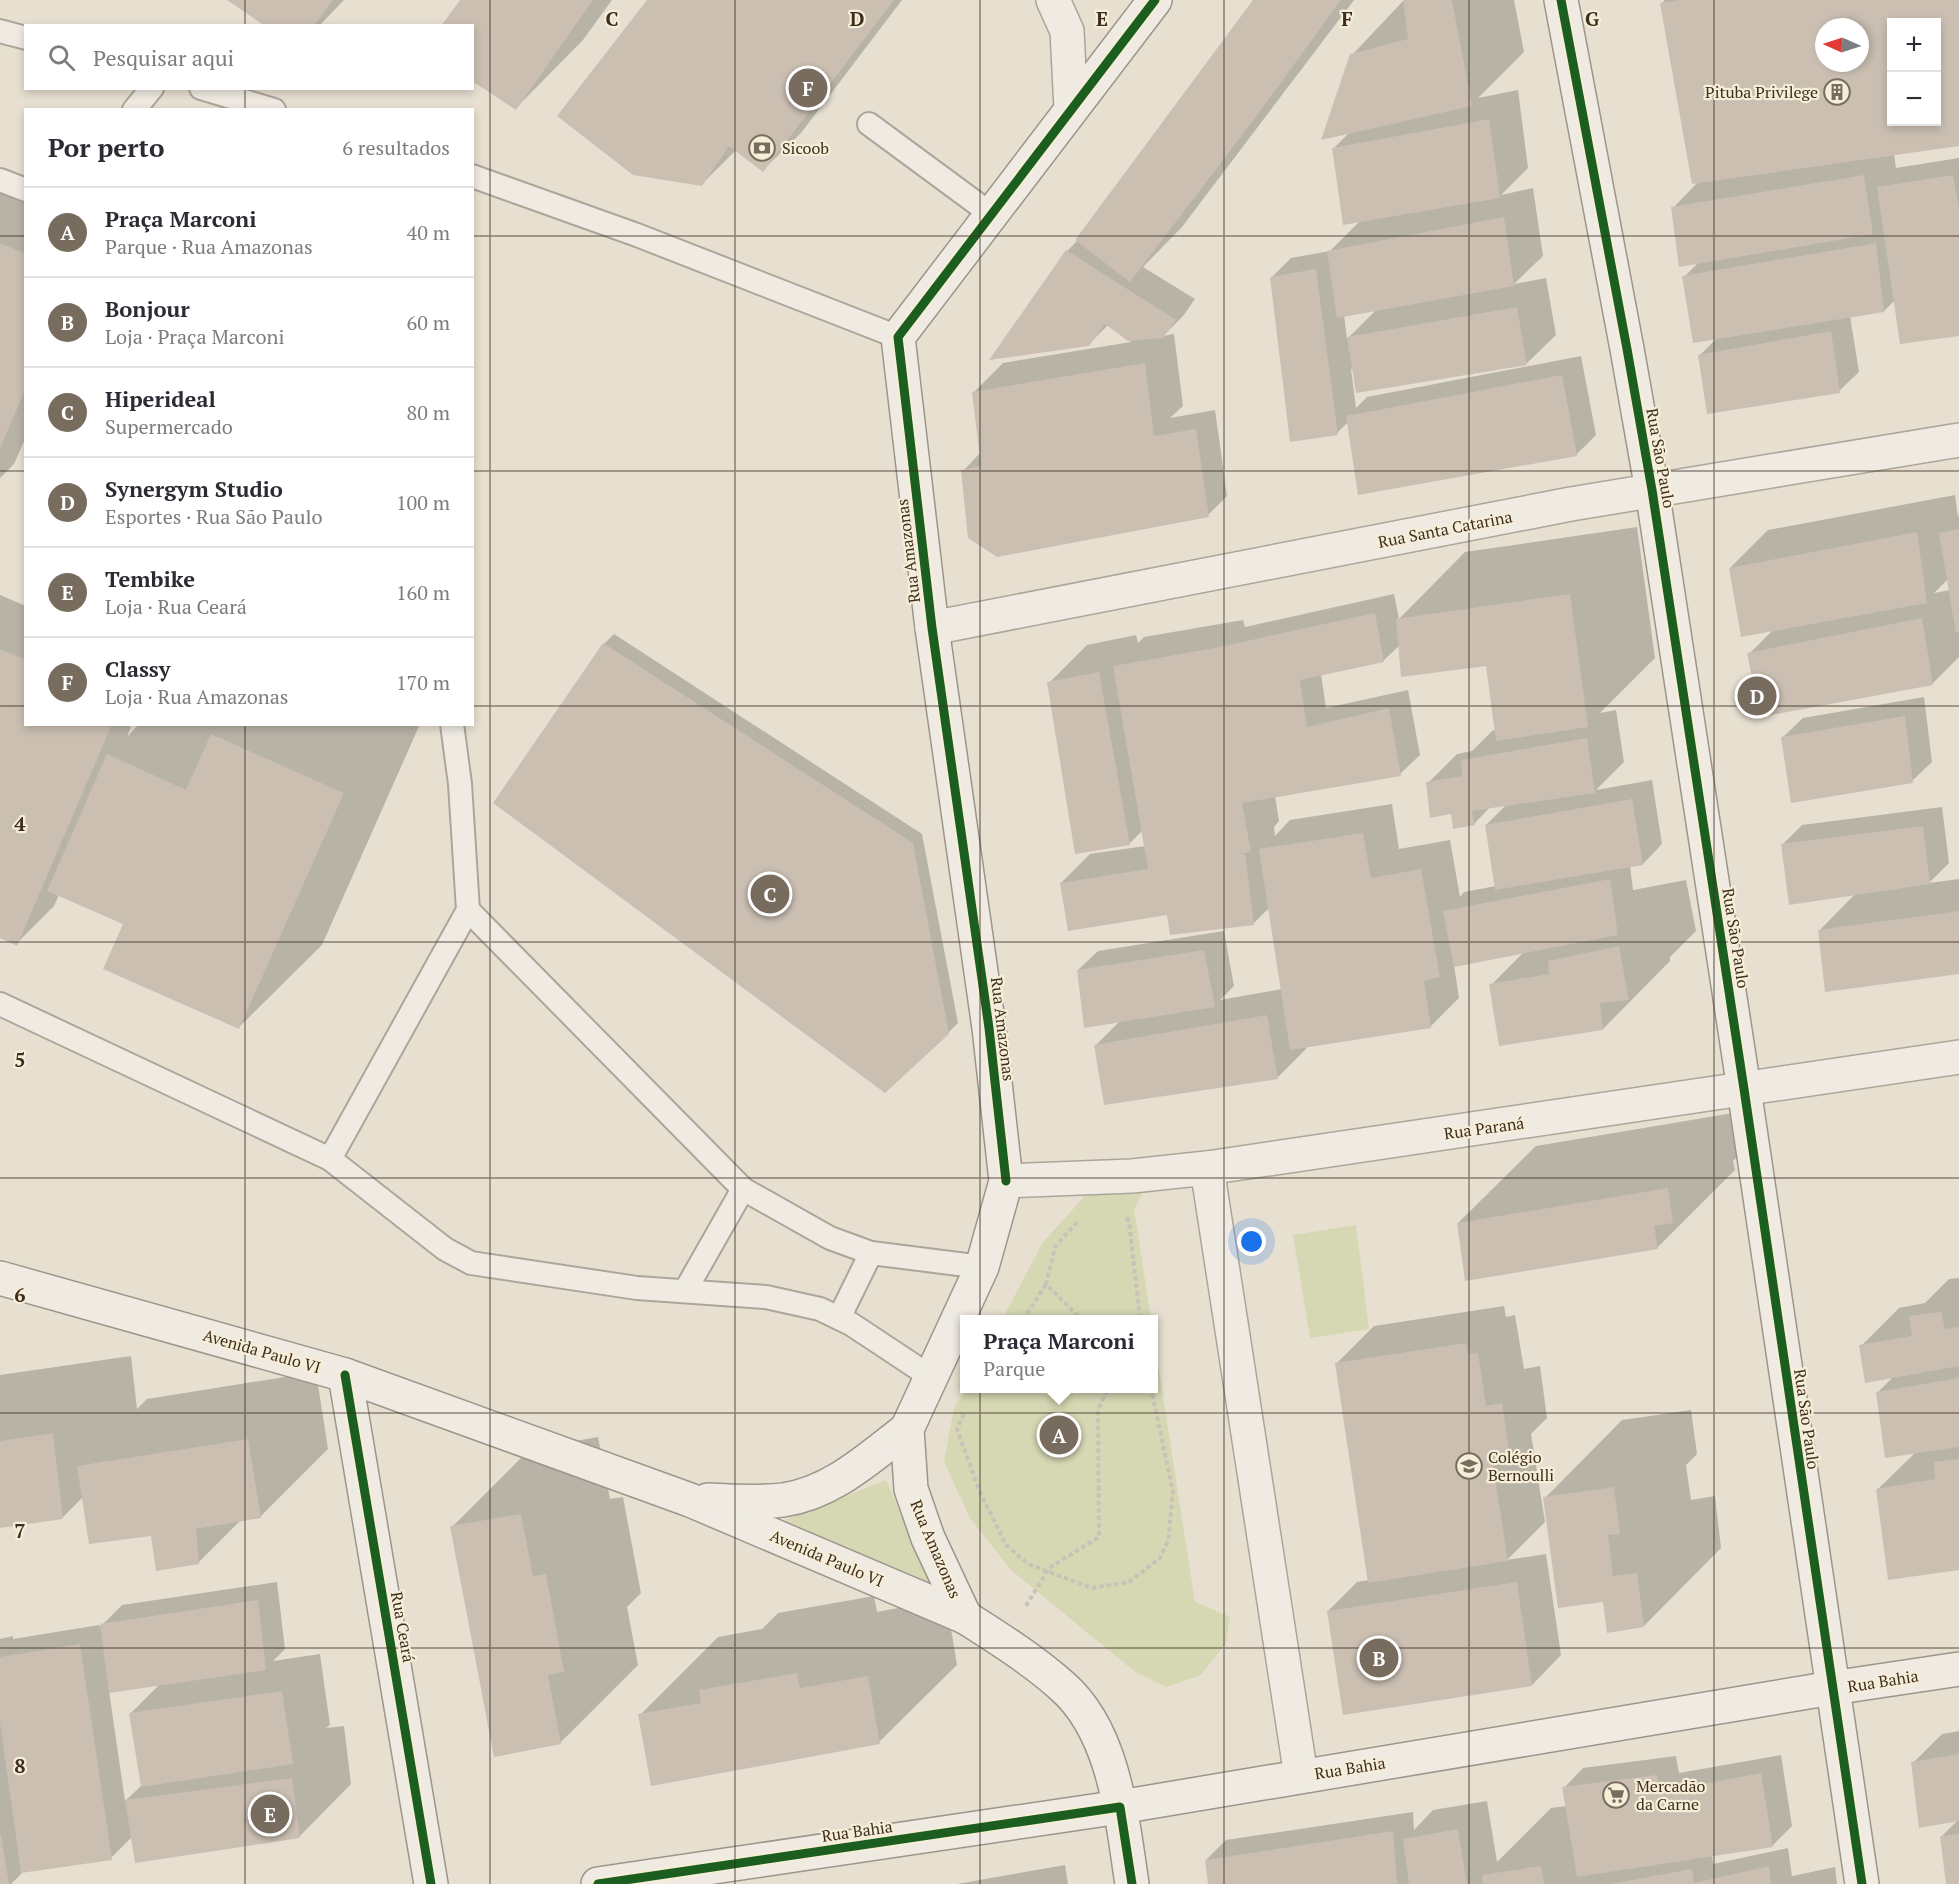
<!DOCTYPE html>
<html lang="pt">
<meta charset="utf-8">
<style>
:root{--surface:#fff;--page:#f2f2f3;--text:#2b2b33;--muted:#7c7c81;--line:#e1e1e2;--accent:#786c5e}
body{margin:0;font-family:"PT Serif",serif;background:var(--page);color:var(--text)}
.controls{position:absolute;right:18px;top:18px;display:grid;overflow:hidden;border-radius:0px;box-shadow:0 3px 9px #0003}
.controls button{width:54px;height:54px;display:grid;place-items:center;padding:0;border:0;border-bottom:2px solid var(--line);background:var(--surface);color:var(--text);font:30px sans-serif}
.compass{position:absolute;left:1815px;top:18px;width:54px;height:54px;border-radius:50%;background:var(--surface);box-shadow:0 3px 9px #0003;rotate:273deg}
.you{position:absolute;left:1252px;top:1242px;width:21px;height:21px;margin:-15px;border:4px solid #fff;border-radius:50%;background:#1a73e8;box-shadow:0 0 0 9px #1a73e833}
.badge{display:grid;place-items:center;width:39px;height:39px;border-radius:50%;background:var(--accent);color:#fff;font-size:20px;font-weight:700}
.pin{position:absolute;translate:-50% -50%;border:3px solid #fff;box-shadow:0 2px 6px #0006}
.popup{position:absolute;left:960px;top:1315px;width:198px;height:78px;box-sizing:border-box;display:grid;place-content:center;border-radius:0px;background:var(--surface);filter:drop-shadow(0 2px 4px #0005);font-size:20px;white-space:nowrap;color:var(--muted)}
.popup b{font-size:22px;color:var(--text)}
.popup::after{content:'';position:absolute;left:50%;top:100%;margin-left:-12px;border:12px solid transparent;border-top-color:var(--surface)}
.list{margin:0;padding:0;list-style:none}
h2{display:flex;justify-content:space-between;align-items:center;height:78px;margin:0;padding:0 24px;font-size:26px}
h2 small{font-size:20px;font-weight:400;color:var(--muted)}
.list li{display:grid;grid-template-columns:39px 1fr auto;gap:18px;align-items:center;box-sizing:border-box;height:90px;padding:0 24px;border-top:2px solid var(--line)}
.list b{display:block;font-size:22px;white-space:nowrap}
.list p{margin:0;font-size:20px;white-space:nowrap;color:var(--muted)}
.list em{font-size:20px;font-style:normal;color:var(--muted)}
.icon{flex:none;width:33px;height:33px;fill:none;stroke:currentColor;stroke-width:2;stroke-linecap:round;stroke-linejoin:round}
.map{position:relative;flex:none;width:1959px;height:1884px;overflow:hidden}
.search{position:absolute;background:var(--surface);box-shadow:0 3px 9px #0003;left:24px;top:24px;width:450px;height:66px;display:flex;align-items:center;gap:15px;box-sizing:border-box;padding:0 21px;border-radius:0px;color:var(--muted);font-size:22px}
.panel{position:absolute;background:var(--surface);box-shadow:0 3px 9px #0003;left:24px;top:108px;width:450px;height:618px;border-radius:0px}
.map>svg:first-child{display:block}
.green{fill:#d6d7b3}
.shadow{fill:#0003;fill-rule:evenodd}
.building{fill:#cbbfb2;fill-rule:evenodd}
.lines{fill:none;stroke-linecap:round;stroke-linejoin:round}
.lane-casing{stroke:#ada599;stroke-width:26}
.street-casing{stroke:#ada599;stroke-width:36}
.secondary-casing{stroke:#9c958a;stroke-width:36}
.path{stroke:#c8c2b9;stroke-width:4;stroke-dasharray:4.5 3;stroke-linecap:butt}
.lane{stroke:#efebe3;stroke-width:22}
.street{stroke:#efebe3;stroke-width:33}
.secondary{stroke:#efebe3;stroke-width:33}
.cycleway-casing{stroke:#f7eed8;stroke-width:13}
.cycleway{stroke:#1b5e20;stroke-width:9}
.grid{fill:none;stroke:#3d2e20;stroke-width:1.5;stroke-opacity:0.55}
.labels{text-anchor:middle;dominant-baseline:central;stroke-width:4.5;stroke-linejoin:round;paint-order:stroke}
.poi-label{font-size:16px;fill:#3d2e20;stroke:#f7eed8;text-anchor:start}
.street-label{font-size:16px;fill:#3d2e20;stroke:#f7eed8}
.grid-label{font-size:20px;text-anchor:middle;font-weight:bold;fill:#3d2e20;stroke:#f7eed8;stroke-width:4.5;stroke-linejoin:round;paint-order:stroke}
</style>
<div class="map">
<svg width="1959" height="1884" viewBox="0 0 1959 1884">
<rect width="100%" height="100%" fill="#e7e0d1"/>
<g class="green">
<path d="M1130,1185L1144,1191L1134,1209L1151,1319L1002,1320L1043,1242L1085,1196Z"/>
<path d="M1356,1225L1369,1329L1310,1338L1293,1235Z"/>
<path d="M1154,1338L1195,1602L1230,1617L1226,1643L1201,1675L1166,1687L1134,1671L1011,1570L970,1518L944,1462L954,1408L965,1389L1154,1388Z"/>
<path d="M886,1480L933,1588L785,1520Z"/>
</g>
<g class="shadow">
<path d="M230,0H344L319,26H267Z"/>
<path d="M462,0H612L583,40L516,108L472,26Z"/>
<path d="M649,0H902L801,133L763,170L736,150L702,184Z"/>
<path d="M1254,0H1354L1182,227L1143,267L1195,299L1183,316L1163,336L1174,334L1183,406L1170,418L1215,410L1227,496L1208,515L963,471L981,452L973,393L1003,363L1131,342L1108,325L1089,344L1067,251L1078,240Z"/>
<path d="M1404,0H1514L1524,52L1478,98L1518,90L1528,168L1501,195L1533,188L1543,256L1514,284L1546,278L1556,335L1525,365L1351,369L1356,408L1367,397L1581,356L1596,435L1576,455L1348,422L1337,433L1271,278L1291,258L1330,251L1360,221L1334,148L1351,131L1352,55ZM1377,309L1347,339L1344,315Z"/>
<path d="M1665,0H1959V145L1894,154L1896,168L1959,158V335L1895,300L1884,311L1850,316L1859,372L1839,391L1700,355L1718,337L1684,277L1699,262L1673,208L1699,181L1661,4ZM1892,22H1936V122H1892ZM1824,27H1860V63H1824Z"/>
<path d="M0,189L26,200V437L14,464L0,478Z"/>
<path d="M1955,495L1958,517L1959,515V657L1932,684L1749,654L1773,630L1730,568L1768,530ZM1948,579L1950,590L1934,593Z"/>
<path d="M1637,527L1655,658L1600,713L1616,710L1624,762L1596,790L1652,780L1662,844L1643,864L1630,866L1633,890L1686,880L1696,931L1670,957V961L1603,1029L1491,985L1524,952L1454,965L1459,998L1430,1027L1306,1046V1049L1277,1078L1095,1046L1120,1021L1078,970L1098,951L1224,931L1234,986L1220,1000L1282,989L1270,907L1254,923L1168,913L1061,883L1090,854L1145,846L1143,830L1129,844L1049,683L1087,645L1136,635L1138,643L1144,637L1243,620L1245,627L1394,594L1399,619L1465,552ZM1400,645L1488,665L1496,730L1492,731L1472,751L1457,754L1428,783L1452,812L1474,824L1491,806L1507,804L1486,825L1496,886L1464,892L1460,897L1450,840L1399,849L1392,804L1290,820L1275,836L1274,827L1279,821L1275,796L1400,774L1420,755L1408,690L1326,708L1321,674L1383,661Z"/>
<path d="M0,595L26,606V724H132L127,737L139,724H420L322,945L238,1028L125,924L59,895L54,906L16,944L0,937Z"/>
<path d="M614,634L922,834L958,1023L948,1033L495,802L604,644Z"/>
<path d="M1924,697L1932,762L1912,781L1783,737L1803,718Z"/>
<path d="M1942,807L1949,863L1929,883L1959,879V972L1819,931L1856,893L1782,845L1802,825Z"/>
<path d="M1745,1111L1750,1144L1733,1161L1735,1170L1657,1248L1458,1223L1536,1146Z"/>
<path d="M1959,1278V1568L1878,1489L1916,1452L1877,1393L1894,1376L1861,1346L1899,1308L1925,1303L1949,1279Z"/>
<path d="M1504,1306L1506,1317L1515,1315L1524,1369L1540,1366L1547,1418L1531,1434L1545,1522L1507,1560L1546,1554L1561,1655L1532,1685L1328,1611L1357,1582L1369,1580L1336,1364L1374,1326Z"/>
<path d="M131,1356L137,1409L147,1399L316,1372L328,1449L260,1517L241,1520L198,1563L84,1496L63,1517L0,1527V1375Z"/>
<path d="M1691,1410L1697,1454L1686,1465L1691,1500L1715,1496L1721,1548L1644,1626L1604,1600L1545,1498L1622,1420Z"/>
<path d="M598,1437L610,1499L623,1497L641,1593L627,1607L638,1665L560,1743L452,1527L530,1449Z"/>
<path d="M277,1582L285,1649L273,1661L320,1654L330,1725L326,1728L344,1726L351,1784L299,1837H132L111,1858L24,1871L11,1884H0V1639L13,1636V1639L99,1625L100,1627L122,1605ZM160,1684L131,1713L142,1785L125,1801L109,1691Z"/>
<path d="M874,1596L877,1612L946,1599L957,1665L879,1742L640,1715L718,1637L762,1629L778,1613Z"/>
<path d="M1959,1731V1884H1948L1941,1837L1958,1820L1913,1763L1942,1734Z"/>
<path d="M1781,1755L1792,1826L1772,1846L1712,1855L1713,1864L1788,1848L1792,1876L1835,1867L1837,1884H1209L1206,1860L1226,1840L1413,1812L1414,1830L1433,1810L1487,1801L1497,1862L1551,1808L1567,1806L1564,1788L1583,1768L1676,1756L1679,1773Z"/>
<path d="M1065,1865L1068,1884H957Z"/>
</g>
<g class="building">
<path d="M227,0H333L314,26H265Z"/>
<path d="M460,0H593L516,110L472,81V26H441Z"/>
<path d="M647,0H894L763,172L729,146L702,186L633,175L557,116Z"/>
<path d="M1253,0H1341L1255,118L1130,282L1075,240Z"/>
<path d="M1403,0H1452L1472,106L1321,140L1350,54L1408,39Z"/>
<path d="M1680,0H1959V146L1692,184L1660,3ZM1892,22H1936V122H1892ZM1824,27H1860V63H1824Z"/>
<path d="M1489,119L1500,198L1343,225L1332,148Z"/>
<path d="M1864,175L1873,234L1679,267L1671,207Z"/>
<path d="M1953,175L1959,210V336L1900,344L1877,187Z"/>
<path d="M1504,217L1514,286L1337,318L1327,251Z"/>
<path d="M0,243L26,254V388L0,448Z"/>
<path d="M1876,243L1884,312L1693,343L1682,276Z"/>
<path d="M1066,250L1176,320L1163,338L1128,341L1105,324L1089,346L989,360Z"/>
<path d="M1316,269L1338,435L1290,442L1270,277Z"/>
<path d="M1517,307L1527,365L1356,393L1347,337Z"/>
<path d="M1831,331L1840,393L1707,414L1698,355Z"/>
<path d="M1145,363L1154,436L1196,429L1209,517L997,557L968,538L961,470L981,466L972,392Z"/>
<path d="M1562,375L1577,456L1358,495L1346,416Z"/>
<path d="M1959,529V632L1956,633L1939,533Z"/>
<path d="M1917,532L1927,603L1741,637L1729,568Z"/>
<path d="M1570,594L1588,727L1496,741L1486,666L1401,677L1396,619Z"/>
<path d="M1375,613L1384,662L1300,680L1307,727L1389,708L1401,776L1242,803L1251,852L1237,854H1245L1254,925L1170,935L1167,915L1068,931L1060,883L1148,869L1113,666L1214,648Z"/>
<path d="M1922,618L1933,685L1760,717L1747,653Z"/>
<path d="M603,643L913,843L949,1034L885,1093L493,803Z"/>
<path d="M0,649L26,660V724H112L17,946L0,938Z"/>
<path d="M1099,672L1130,845L1075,854L1047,682Z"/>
<path d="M1905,716L1913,783L1791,803L1781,737Z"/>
<path d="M211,734L344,793L239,1029L103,969L123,924L47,891L107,754L186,790Z"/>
<path d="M1587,738L1595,793L1472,811L1475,825L1453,829L1451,814L1430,818L1426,782L1462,776L1461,760Z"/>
<path d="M1632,799L1643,865L1495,890L1485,825Z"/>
<path d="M1923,826L1930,884L1789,905L1781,844Z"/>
<path d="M1363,833L1371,878L1421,869L1440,977L1424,981L1431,1028L1290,1050L1259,849Z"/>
<path d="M1610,879L1618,935L1454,967L1443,911Z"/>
<path d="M1959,911V974L1825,992L1818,930Z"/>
<path d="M1619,946L1629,1000L1600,1003L1603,1030L1499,1046L1489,984L1549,974L1548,961Z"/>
<path d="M1204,950L1215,1007L1084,1028L1077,970Z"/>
<path d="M1267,1015L1278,1079L1104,1105L1094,1045Z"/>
<path d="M1668,1188L1673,1223L1654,1226L1658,1249L1465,1281L1457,1223Z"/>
<path d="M1941,1312L1945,1329L1959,1327V1366L1865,1383L1859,1345L1912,1336L1909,1316Z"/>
<path d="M1466,1343L1468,1354L1478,1353L1486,1406L1502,1403L1510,1457L1492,1459L1508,1561L1368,1583L1335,1363Z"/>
<path d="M1959,1378V1447L1885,1458L1876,1392Z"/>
<path d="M53,1433L63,1519L0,1528V1441Z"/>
<path d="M248,1439L261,1518L196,1529L199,1564L156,1571L151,1536L89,1544L77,1466Z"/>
<path d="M1959,1459V1570L1888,1580L1876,1489L1935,1479L1934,1462Z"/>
<path d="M1614,1487L1620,1534L1608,1535L1613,1576L1637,1573L1644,1627L1607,1633L1603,1602L1558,1608L1543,1497Z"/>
<path d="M521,1514L533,1576L546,1574L564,1672L548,1675L561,1744L494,1757L450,1526Z"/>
<path d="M1517,1582L1532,1686L1343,1715L1327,1611Z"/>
<path d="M258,1600L266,1670L109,1693L100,1624Z"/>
<path d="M80,1644L112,1860L21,1873L0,1722V1657Z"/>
<path d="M797,1673L800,1688L868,1676L880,1744L651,1786L638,1714L701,1703L699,1690Z"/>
<path d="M282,1691L293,1764L141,1787L129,1713Z"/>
<path d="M1959,1754V1821L1919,1828L1911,1762Z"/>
<path d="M1761,1773L1773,1847L1577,1877L1562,1787L1657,1775L1660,1792Z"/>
<path d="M292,1778L300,1838L135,1863L125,1800Z"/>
<path d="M1458,1829L1467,1884H1409L1403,1839Z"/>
<path d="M1393,1831L1397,1884H1208L1205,1860Z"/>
<path d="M1959,1834V1884H1946L1940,1836Z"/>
<path d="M0,1835H1L9,1884H0Z"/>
<path d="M1541,1866L1544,1884H1483L1482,1875Z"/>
<path d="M1769,1866L1771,1884H1610L1692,1869L1694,1883Z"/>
</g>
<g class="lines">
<g class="lane-casing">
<g id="lane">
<path d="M0,31L26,38"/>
<path d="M201,88L274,110"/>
<path d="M134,110L152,88"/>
<path d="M869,124L991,214"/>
<path d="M472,176L637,235L898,337"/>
<path d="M0,180L26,190"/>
<path d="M452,724L460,784L468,910L330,1159L445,1249L471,1263L637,1288L766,1297L820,1309L851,1324L931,1377"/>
<path d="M468,910L743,1189L830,1238L871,1253L982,1267"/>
<path d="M0,1004L330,1159"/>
<path d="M685,1291L743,1189"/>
<path d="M839,1318L871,1253"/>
</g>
</g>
<g class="street-casing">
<g id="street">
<path d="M1053,0L1067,31L1071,109"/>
<path d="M932,628L1571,504L1959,440"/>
<path d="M1207,1168L1301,1776"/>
<path d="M1006,1181L1132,1176L1207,1168L1959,1057"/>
</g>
</g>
<g class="secondary-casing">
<g id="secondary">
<path d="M1561,0L1627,349L1652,490L1744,1089L1862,1884"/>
<path d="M0,1278L345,1375L690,1500L965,1617C998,1638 1033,1660 1062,1686C1115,1732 1122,1819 1132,1884"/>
<path d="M345,1375L431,1884"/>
<path d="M708,1500C732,1501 758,1503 783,1500C832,1493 869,1458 907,1429"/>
<path d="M965,1617L928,1538L911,1489L907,1429L982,1267L1006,1181L989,1028L932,628L898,337L1155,0"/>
<path d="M598,1884L1120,1807L1832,1688L1959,1669"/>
</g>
</g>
<g class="path">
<path d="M1126,1218L1129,1221L1140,1320"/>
<path d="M1077,1222L1055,1247L1046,1284L1082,1320"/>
<path d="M1023,1320L1046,1284"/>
<path d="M964,1414L957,1429L979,1490L1006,1545L1028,1564L1092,1588L1129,1582L1160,1558L1168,1541L1173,1492L1151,1388"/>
<path d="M1026,1606L1049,1568L1099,1537L1098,1410L1108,1388"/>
</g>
<use href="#lane" class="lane"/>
<use href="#street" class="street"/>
<use href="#secondary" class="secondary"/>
<g class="cycleway-casing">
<g id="cycleway">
<path d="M1561,0L1627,349L1652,490L1744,1089L1862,1884"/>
<path d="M1006,1181L989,1028L932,628L898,337L1155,0"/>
<path d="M345,1375L431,1884"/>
<path d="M598,1884L1120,1807L1132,1884"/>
</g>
</g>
<use href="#cycleway" class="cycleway"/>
</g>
<path class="grid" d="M245,0V26M490,0V1884M735,0V1884M980,0V1884M1224,0V1884M1469,0V1884M1714,0V1884M245,88V110M0,236H26M472,236H1959M0,471H26M472,471H1959M0,706H26M472,706H1959M245,724V1884M0,942H1959M0,1178H1959M0,1413H1959M0,1648H1959"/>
<defs>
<g id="building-ring" transform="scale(1.35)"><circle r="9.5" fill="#f7eed8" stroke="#786c5e" stroke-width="1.5"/><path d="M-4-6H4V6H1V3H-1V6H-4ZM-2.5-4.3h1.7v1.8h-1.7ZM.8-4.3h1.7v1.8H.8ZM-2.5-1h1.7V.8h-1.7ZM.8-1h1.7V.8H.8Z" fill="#786c5e"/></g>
<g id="bank-ring" transform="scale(1.35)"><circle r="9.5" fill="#f7eed8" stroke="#786c5e" stroke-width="1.5"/><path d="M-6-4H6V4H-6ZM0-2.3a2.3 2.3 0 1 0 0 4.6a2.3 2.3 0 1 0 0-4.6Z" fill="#786c5e"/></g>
<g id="school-ring" transform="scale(1.35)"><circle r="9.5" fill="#f7eed8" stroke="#786c5e" stroke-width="1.5"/><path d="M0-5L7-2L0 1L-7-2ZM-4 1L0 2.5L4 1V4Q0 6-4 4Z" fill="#786c5e"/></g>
<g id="supermarket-ring" transform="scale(1.35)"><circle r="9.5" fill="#f7eed8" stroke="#786c5e" stroke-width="1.5"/><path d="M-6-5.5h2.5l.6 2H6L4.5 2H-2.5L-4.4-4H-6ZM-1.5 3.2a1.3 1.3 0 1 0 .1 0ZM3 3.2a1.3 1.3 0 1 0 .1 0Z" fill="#786c5e"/></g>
</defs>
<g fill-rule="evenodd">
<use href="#building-ring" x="1837" y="92"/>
<use href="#bank-ring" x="762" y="148"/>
<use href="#school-ring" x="1469" y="1466"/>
<use href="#supermarket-ring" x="1616" y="1795"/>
</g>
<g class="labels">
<g class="poi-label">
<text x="1818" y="92" text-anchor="end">Pituba Privilege</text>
<text x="782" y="148">Sicoob</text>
<text x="1488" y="1457">Colégio<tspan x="1488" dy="18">Bernoulli</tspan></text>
<text x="1636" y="1786">Mercadão<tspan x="1636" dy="18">da Carne</tspan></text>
</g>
<g class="street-label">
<text transform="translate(1661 458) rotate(80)">Rua São Paulo</text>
<text transform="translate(1445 529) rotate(-11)">Rua Santa Catarina</text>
<text transform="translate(908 551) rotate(-97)">Rua Amazonas</text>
<text transform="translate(1736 938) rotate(81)">Rua São Paulo</text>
<text transform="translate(1003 1029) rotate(83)">Rua Amazonas</text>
<text transform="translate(1484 1128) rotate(-8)">Rua Paraná</text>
<text transform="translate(262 1351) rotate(16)">Avenida Paulo VI</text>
<text transform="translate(1807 1419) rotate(82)">Rua São Paulo</text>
<text transform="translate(936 1549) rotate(67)">Rua Amazonas</text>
<text transform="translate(827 1558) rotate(23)">Avenida Paulo VI</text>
<text transform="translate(403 1627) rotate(80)">Rua Ceará</text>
<text transform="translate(1883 1681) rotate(-9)">Rua Bahia</text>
<text transform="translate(1350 1768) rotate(-9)">Rua Bahia</text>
<text transform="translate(857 1831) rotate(-8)">Rua Bahia</text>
</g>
</g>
<g class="grid-label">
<text x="612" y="26">C</text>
<text x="857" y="26">D</text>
<text x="1102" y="26">E</text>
<text x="1347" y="26">F</text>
<text x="1592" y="26">G</text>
<text x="20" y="831">4</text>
<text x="20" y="1067">5</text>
<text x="20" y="1302">6</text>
<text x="20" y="1538">7</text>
<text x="20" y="1773">8</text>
</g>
</svg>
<div class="controls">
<button>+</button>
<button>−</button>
</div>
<svg class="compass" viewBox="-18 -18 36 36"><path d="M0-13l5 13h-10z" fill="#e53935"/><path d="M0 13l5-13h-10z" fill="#7c7c81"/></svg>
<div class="you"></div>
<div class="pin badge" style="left:1059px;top:1435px">A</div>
<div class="popup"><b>Praça Marconi</b>Parque</div>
<div class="pin badge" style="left:1379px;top:1658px">B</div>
<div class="pin badge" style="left:770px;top:894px">C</div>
<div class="pin badge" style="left:1757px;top:696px">D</div>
<div class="pin badge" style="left:270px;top:1814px">E</div>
<div class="pin badge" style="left:808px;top:88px">F</div>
<div class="search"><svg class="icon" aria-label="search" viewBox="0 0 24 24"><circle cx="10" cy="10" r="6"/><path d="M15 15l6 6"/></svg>Pesquisar aqui</div>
<section class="panel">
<h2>Por perto<small>6 resultados</small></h2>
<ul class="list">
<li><span class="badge">A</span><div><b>Praça Marconi</b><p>Parque · Rua Amazonas</p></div><em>40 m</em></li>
<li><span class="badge">B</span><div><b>Bonjour</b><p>Loja · Praça Marconi</p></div><em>60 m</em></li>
<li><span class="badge">C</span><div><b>Hiperideal</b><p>Supermercado</p></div><em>80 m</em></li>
<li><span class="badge">D</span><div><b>Synergym Studio</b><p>Esportes · Rua São Paulo</p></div><em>100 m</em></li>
<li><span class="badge">E</span><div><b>Tembike</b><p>Loja · Rua Ceará</p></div><em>160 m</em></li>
<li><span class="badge">F</span><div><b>Classy</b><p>Loja · Rua Amazonas</p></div><em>170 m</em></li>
</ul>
</section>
</div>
